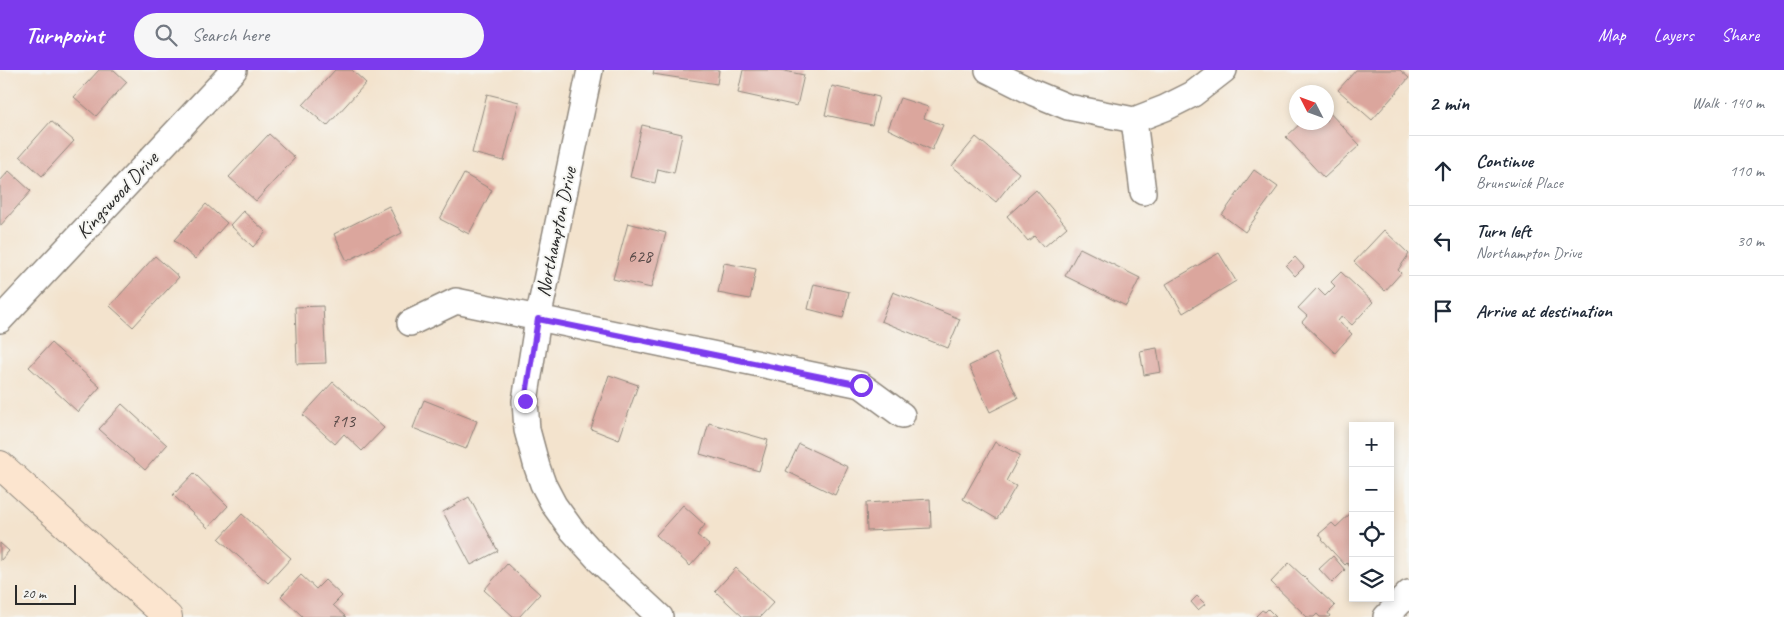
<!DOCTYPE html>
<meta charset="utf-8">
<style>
:root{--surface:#fff;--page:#f6f6f7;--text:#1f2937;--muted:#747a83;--line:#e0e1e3;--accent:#7c3aed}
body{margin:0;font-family:Caveat,sans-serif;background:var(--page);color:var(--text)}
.controls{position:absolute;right:15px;bottom:15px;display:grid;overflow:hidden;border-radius:0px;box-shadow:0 2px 8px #0003}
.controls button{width:45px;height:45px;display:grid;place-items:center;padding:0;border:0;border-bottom:1px solid var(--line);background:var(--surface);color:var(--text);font:25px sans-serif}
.compass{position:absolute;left:1289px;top:15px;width:45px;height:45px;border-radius:50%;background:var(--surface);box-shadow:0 2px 8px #0003;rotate:312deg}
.scale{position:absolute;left:15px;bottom:12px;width:61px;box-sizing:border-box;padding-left:5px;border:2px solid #2b2b2b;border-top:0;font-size:14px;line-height:18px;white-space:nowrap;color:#2b2b2b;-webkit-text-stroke:4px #f6f6f2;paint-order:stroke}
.stop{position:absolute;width:15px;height:15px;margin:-11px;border:4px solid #7c3aed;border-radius:50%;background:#fff}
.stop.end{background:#7c3aed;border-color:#fff;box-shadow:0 1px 5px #0008}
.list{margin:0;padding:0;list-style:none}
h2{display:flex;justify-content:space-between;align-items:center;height:65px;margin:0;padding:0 20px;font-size:21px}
h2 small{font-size:16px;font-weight:400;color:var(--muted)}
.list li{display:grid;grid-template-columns:32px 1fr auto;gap:15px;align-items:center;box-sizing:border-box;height:70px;padding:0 20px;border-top:1px solid var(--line)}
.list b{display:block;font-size:19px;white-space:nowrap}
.list p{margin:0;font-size:16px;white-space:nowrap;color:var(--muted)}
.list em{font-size:16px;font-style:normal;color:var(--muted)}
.icon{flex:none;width:28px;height:28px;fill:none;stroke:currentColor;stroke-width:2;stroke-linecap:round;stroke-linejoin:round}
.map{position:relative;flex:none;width:1409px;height:547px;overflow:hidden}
header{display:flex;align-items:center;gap:30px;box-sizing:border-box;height:70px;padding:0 25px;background:var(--accent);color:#fff}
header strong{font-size:24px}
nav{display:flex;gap:28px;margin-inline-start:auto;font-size:18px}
.search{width:350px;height:45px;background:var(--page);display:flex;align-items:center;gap:12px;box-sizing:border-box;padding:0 18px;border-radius:28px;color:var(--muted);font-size:19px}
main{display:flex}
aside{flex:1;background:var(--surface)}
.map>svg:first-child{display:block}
.building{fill:#dba69d}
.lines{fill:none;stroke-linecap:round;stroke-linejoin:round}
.street-casing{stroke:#8f877c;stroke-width:28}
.secondary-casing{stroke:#8f877c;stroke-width:30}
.street{stroke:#fff;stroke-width:25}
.secondary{stroke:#fce5cf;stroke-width:28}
.route{stroke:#7c3aed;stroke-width:6}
.labels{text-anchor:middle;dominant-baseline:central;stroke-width:4;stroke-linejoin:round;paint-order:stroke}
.number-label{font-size:18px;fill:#574a48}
.street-label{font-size:20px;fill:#2b2b2b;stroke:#f6f6f2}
</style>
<header>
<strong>Turnpoint</strong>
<div class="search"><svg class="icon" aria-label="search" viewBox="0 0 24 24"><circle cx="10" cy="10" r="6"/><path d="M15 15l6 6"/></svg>Search here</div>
<nav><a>Map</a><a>Layers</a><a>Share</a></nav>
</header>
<main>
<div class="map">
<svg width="1409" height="547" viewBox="0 0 1409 547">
<rect width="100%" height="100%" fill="#f6f6f2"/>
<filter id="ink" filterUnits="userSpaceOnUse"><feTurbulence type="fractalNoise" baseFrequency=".02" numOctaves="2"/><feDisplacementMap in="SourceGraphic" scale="10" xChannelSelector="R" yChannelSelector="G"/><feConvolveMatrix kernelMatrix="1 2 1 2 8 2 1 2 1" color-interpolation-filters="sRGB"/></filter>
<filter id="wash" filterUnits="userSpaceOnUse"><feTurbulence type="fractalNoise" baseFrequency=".0096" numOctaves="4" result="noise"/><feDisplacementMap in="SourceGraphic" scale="20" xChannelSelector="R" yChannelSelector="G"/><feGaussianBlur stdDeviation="1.12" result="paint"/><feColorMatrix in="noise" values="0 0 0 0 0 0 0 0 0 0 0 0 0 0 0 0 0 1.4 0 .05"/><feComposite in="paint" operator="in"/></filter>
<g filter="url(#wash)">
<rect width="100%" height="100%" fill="#f3e3cd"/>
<g id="blocks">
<g class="building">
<path d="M99,0H114L127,12L96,46L74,27Z"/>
<path d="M335,0H352L366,13L327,56L303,35Z"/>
<path d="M654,0H719L717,14L653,4Z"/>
<path d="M743,0H780L804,5L797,36L738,23Z"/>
<path d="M1356,0H1400L1409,8L1372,50L1338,20Z"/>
<path d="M832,16L879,27L872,55L825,45Z"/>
<path d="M487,24L519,32L504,91L472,83Z"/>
<path d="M900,28L928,37L924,48L943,55L932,80L888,59Z"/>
<path d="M1326,39L1360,75L1324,108L1286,67L1302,52H1326Z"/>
<path d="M51,51L74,71L42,106L20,86Z"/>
<path d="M642,55L682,64L674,103L658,99L655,113L630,107Z"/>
<path d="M269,64L295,88L256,131L229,107Z"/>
<path d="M976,67L1019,103L996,132L952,96Z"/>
<path d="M1254,100L1278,117L1245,162L1222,145Z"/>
<path d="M9,101L31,121L0,156V111Z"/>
<path d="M464,104L492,120L469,164L440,149Z"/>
<path d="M1036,120L1067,157L1044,177L1034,166L1028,171L1007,146Z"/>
<path d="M206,134L227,153L195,189L174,170Z"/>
<path d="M389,136L402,163L347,191L334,164Z"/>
<path d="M243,141L266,162L253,177L230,155Z"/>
<path d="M628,153L666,163L651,218L613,209Z"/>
<path d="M1384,160L1409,184L1398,200L1401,203L1385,221L1354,192Z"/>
<path d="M1080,178L1140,208L1126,236L1065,206Z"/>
<path d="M1219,183L1236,211L1183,243L1166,214Z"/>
<path d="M155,186L179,207L133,257L110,236Z"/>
<path d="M1295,187L1304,197L1295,206L1286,196Z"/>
<path d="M724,193L756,199L750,229L718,223Z"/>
<path d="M1341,202L1373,232L1352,255L1342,246L1338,251L1352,264L1335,283L1302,252L1307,246L1298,238L1317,218L1325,226L1335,216L1331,212Z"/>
<path d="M814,214L849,222L843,248L808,239Z"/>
<path d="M893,222L960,249L948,278L881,251Z"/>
<path d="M323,236L326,293L297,294L295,237Z"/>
<path d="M51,273L100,317L78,342L29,297Z"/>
<path d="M1157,278L1161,302L1144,305L1140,281Z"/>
<path d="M996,283L1018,328L990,342L969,296Z"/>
<path d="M609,305L638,315L619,370L591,359Z"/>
<path d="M333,312L384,358L362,381L344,364L335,374L303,345Z"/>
<path d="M424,330L477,351L466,379L413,358Z"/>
<path d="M122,334L167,375L145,400L99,359Z"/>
<path d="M709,353L768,370L759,401L700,384Z"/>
<path d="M995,372L1020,385L1006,411L1016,416L997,449L963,429Z"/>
<path d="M799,374L848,397L835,425L786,401Z"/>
<path d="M194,403L228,436L208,458L173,425Z"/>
<path d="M469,427L498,481L471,495L443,442Z"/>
<path d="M930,429L931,458L867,461L866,433Z"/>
<path d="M683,435L705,455L697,465L709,475L690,496L656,465Z"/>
<path d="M1353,441V494L1350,497L1347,493L1345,495L1322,470L1323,469L1319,464L1332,453L1336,457Z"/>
<path d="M242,444L291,488L268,513L219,469Z"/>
<path d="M0,473L9,481L0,491Z"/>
<path d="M1333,486L1345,500L1332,513L1319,499Z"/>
<path d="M1289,493L1335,536L1328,543L1330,546L1329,547H1320L1317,544L1314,547H1307L1271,512Z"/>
<path d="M507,494L540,524L519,547H514L484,520Z"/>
<path d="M736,498L774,532L760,547H743L715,521Z"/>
<path d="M301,505L316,519L325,510L342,526L333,535L346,547H303L281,526Z"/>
<path d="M1197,526L1205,534L1198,540L1191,532Z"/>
<path d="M1268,539L1276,547H1255L1262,540L1265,542Z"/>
</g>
</g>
</g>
<g filter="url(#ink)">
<use href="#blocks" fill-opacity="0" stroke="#8f877c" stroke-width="1"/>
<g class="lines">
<g class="street-casing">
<g id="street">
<path d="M590,0L538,249L525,331L527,360L537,397L543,414L554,435L572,460L599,490L660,547"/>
<path d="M988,0L1034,23L1068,37L1134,50L1165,38L1193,24L1224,0"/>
<path d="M1134,50L1143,122"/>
<path d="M0,250L234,0"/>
<path d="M410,253L456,231L861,315L902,345"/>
<path d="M1386,547L1409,523"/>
</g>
</g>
<g class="secondary-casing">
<path id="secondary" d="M0,395L168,547"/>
</g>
<use href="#street" class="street"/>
<use href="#secondary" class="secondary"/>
</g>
</g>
<g class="lines" filter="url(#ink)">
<path class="route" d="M525,331L538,249L861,315"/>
</g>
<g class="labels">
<g class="number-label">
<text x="640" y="186">628</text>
<text x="343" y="351">713</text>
</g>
<g class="street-label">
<text transform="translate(117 125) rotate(-47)">Kingswood Drive</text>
<text transform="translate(556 162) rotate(-78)">Northampton Drive</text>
</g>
</g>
</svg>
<div class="controls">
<button>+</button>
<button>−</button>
<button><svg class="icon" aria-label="locate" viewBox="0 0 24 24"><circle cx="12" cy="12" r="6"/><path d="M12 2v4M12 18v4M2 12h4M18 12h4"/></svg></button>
<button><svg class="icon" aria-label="layers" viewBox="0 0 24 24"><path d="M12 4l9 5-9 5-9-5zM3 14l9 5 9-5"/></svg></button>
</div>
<svg class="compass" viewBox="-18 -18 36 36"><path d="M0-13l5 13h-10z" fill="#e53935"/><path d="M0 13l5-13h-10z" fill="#747a83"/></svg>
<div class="scale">20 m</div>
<div class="stop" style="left:861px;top:315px"></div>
<div class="stop end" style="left:525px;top:331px"></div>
</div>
<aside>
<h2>2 min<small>Walk · 140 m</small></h2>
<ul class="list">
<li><svg class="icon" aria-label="ahead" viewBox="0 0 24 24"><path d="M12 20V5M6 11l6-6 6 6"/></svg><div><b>Continue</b><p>Brunswick Place</p></div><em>110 m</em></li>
<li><svg class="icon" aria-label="left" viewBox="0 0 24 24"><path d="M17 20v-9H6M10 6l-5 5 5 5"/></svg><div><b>Turn left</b><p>Northampton Drive</p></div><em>30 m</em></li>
<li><svg class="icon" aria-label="arrive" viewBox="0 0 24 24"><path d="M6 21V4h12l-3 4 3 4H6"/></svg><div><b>Arrive at destination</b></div></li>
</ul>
</aside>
</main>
